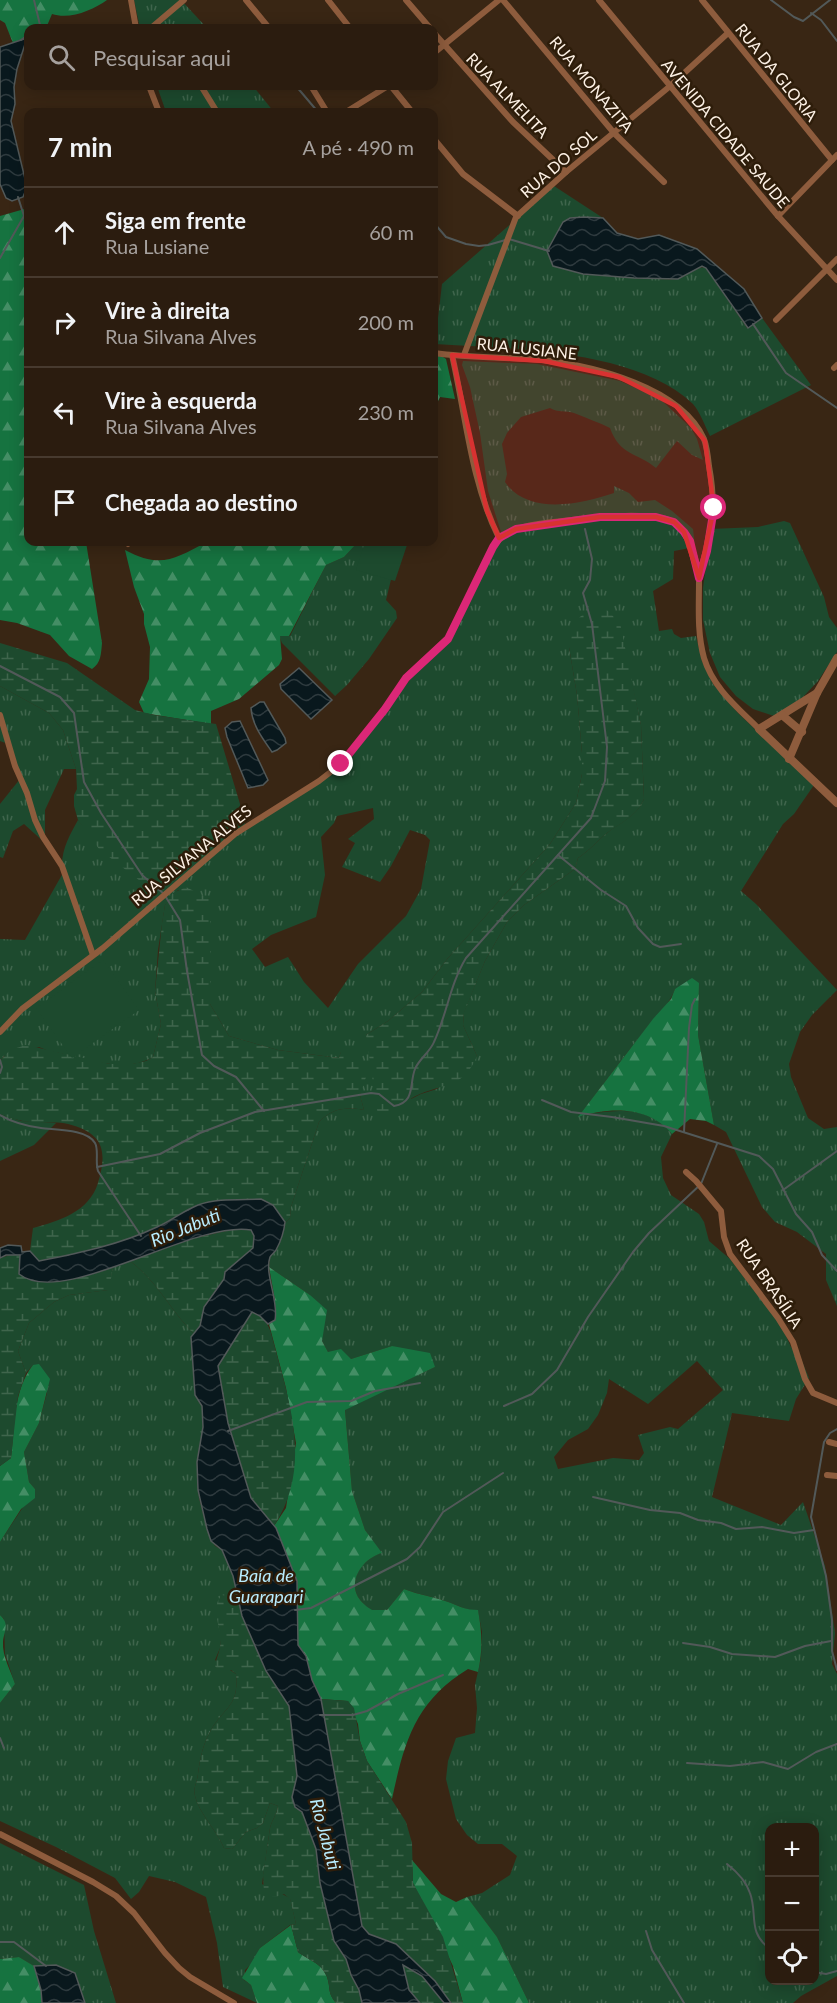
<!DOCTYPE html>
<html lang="pt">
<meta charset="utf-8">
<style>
:root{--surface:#2b1c0f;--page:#332518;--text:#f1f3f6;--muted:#a6a19e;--line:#473a2f}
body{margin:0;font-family:Lato,sans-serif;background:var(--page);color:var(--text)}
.controls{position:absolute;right:18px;bottom:18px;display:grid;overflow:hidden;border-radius:12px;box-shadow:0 3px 15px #0003}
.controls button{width:54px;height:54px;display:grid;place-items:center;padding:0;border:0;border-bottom:2px solid var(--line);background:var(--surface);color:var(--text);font:30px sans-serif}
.stop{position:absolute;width:18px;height:18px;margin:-14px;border:4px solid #db2777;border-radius:50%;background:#fff}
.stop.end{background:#db2777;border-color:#fff;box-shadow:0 2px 6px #0008}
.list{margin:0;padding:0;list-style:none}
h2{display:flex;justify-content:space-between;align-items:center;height:78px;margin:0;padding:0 24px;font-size:26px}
h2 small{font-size:20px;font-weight:400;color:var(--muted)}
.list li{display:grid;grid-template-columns:39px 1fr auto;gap:18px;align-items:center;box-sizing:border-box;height:90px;padding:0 24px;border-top:2px solid var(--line)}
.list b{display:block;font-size:22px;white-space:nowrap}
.list p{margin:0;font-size:20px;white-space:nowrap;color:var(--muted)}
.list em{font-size:20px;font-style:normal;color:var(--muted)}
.icon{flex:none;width:33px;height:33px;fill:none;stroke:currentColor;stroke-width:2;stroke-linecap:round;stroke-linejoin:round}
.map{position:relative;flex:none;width:837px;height:2003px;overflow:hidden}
.search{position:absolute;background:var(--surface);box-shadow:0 3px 15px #0003;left:24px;top:24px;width:414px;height:66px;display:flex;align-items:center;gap:15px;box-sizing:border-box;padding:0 21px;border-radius:12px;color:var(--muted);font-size:22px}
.panel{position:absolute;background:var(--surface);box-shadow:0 3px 15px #0003;left:24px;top:108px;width:414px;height:438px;border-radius:12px}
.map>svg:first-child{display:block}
.grass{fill:url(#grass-tufts);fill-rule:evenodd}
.forest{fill:url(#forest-firs)}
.wetland{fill:url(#wetland-marsh)}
.pitch{fill:#1d4a2e}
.water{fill:url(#water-waves);stroke:#525959;stroke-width:1.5}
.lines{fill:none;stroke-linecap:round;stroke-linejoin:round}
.stream{stroke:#525959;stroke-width:2}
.minor{stroke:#8e5c3d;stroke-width:6}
.tertiary{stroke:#8e5c3d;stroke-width:8}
.route{stroke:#db2777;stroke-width:8}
.marked{fill:#d83231;fill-opacity:0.2;stroke:#d83231;stroke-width:4.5;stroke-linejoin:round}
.labels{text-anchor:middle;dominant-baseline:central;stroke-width:5;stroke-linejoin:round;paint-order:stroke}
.street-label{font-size:16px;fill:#fdf1e5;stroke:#2e1d0a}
.water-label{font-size:18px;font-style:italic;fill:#b7ebfd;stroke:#2e1d0a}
</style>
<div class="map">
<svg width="837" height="2003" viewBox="0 0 837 2003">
<defs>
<pattern id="grass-tufts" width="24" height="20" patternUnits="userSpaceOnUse" patternTransform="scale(1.5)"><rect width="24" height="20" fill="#1d4a2e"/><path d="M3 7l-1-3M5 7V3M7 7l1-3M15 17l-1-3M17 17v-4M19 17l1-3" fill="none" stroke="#3f654c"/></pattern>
<pattern id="forest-firs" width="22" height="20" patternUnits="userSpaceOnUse" patternTransform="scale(1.5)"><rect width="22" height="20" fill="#167340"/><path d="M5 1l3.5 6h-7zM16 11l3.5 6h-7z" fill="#448e65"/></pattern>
<pattern id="wetland-marsh" width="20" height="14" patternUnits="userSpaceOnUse" patternTransform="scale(1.5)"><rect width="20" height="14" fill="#1d4a2e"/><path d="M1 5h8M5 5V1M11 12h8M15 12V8" fill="none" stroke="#3f654c"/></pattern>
<pattern id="water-waves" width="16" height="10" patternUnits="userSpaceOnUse" patternTransform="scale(1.5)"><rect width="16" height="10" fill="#09181d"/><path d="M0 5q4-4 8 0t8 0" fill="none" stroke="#2e3a3e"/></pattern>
</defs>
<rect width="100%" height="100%" fill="#392614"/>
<g class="grass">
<path d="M134,0H181L207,28H140Z"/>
<path d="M157,86H253L274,112H166Z"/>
<path d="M554,186L603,218L584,217L563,222L547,251L553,266C586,275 619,278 654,279C661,279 670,280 677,279C688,277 694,265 706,268L747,328L762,318L811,385L710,436C705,426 700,412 693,404C635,349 511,349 435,344L442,284Z"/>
<path d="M463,361L537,364L620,381L659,398L691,428L697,439L703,460L692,455L677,441L656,468C637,452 620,456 610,428C598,422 586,418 574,413C566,410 558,413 550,408L521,417L507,433L502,444L507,474L505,482C528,516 582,504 614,493V486L629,493L638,502L655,500L672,511L693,529L695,547L674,551L673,579L653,591L659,631L672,629L674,634L681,638L696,636L702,661L713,684L738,713L814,785L794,814L783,824L741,891L756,904L837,990L812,1015L800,1032L789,1064L791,1077L808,1118L824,1129L837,1127V1306L826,1280V1254L797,1232L775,1222L762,1207L726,1132L714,1125L698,1035L699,983L675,989C669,1006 655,1016 645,1030C622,1059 601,1087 579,1116C611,1110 648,1104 672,1134L661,1157L663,1178L671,1195L699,1214L704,1222L709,1241L730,1259L782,1327L791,1347L799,1354L809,1378L796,1399L789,1421L732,1413L712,1497L781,1525L803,1502L825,1566L835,1633L832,1664L837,1674V1976L801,1996L793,2003H529L497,1937L467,1897L482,1893L510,1875L517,1856L502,1844H478L467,1835L456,1819L446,1779L448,1761L456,1738L475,1733L477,1708L475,1685L481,1658L482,1632L478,1611C467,1610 461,1607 451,1603C436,1597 420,1595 404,1589L387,1610L372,1611C367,1607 361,1602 358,1597C348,1578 364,1559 381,1553L365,1530L352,1491L345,1409L435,1367L392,1346L351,1359L328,1352L322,1341L310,1295L269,1267L270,1256L276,1250L283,1233L285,1223L290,1218L291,1207L319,1122C333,1108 345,1107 364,1110L360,1095L361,1089L341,1052L339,1058L278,1050L229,1036L210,1004V899L178,890L165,905L158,950L155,991L161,1024L153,1057C123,1075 80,1056 49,1051L39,1047L4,1056L0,1061V939L25,940L63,873C59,854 69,836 78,820L89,833L228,836L242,822L246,824L320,782L354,750L429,656L452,635L491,545L501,532L488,491L480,433L470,387L462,365ZM569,647L632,684L641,725L644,799C637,816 621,822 607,833C597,841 590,850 578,858L575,869L524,905L507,922L485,961L464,1012L463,1025L477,1056L437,1089L421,1094L411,1099L366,1035L388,1021L422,992L448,958L550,844L576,803L582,774V753L577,695ZM373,808L374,819L348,839L355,843L342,867L380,882L391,866L410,830L425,835L430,840L421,889L406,916L358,964L328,1008L304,982L288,957L265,967L252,949L271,935L316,917L325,875L321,837L334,823L337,816ZM697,1361L723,1390L678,1429L670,1427L638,1435L644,1453L639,1460L613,1458L558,1469L554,1457L568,1440L588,1429L598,1415L607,1393L609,1379L648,1404ZM770,1828H814V1980H770Z"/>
<path d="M784,521L790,523L824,597L829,617L837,628V652L818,681L789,712L774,716L753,709L736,696L720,677L710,653L703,620V588L711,529L758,527Z"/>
<path d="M358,542H403L396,559L386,600L396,611L397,618L369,659L347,685L335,696L282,643L279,635L290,636L326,565L344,557Z"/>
<path d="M0,686L49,713L63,730L76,769H64L45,810V843L24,824L13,831L3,858L0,857V804L20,779L11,745L0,741Z"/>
<path d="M0,1114L21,1121L56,1123L34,1145L0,1161Z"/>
<path d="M130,1261C157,1281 171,1311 194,1334L191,1337L195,1395L202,1406L203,1427L197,1462L199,1498L207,1529L215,1546L222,1550L233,1576L238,1598L226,1596L220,1648L215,1660L236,1674C239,1707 225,1706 211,1730C203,1744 200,1758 198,1774C197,1783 193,1787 195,1796C199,1813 217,1831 224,1848L232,1849L246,1832L257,1828L263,1823L270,1803L278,1806C277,1814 272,1820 270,1828L262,1884L290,1898L296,1924L290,1925L260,1948L255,1960L245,1970L244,1980L251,1985L257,2003L223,1987L217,1943L206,1897L175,1882L149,1876L139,1892L131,1899L115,1878L56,1847L0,1821V1703L15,1684L5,1654L4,1619L0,1615V1542L35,1489L29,1482L24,1452L39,1423L47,1393L33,1365L26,1373L18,1351L29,1323L54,1302L69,1295L108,1290L113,1267Z"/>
<path d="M0,1843L84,1885L94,1931L116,2003H85L75,1973L56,1965L34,1966L19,1957L0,1959Z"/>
</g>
<g class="forest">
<path d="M0,0H107C93,10 70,20 52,14L46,28H28V37L13,43L5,23L0,20Z"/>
<path d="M28,208V542H86L102,643C101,654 101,663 92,669L69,656L50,635L17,623L0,620V216Z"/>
<path d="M434,351L446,359L455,399L440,397L434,410Z"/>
<path d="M207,542H358L344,557L326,565L289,636H280L282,659L279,665L239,699L211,711V724L144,713L139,702L149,679L150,647L144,624V614L134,587L125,550C161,569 174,559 207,542Z"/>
<path d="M692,978L699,983L698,1035L714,1125L706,1121L690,1119L672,1134C649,1106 610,1107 578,1117L653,1019L671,999L675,989Z"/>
<path d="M269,1267L310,1295L327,1310L322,1341L328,1352L341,1349L351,1359L392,1346L430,1353L435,1367L345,1410L352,1491L365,1530L382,1553C364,1558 348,1579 358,1597C361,1602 367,1607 372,1610H387L404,1589C419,1595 436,1597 451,1603C461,1607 466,1610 478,1610C482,1632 483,1650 478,1672L468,1669C415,1701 404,1743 392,1799L367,1761L360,1741L358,1724L348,1701L321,1699L312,1680L306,1656L298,1645L297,1581L274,1526L286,1508L296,1443L286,1388L269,1324L275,1320V1300Z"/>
<path d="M39,1364L50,1379L39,1423L24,1452L29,1482L35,1489V1498L21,1509L0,1542V1466L11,1458C15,1427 13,1390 33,1365Z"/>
<path d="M0,1615C10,1624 4,1631 3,1642C2,1656 11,1671 15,1684L0,1703Z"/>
<path d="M412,1860L441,1894L456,1902L467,1897L497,1937L529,2003H463L453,1966L413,1883Z"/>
<path d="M291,1925L298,1952C308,1960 322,1963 327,1977C331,1989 327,1992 336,2003H257L251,1985L242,1978L260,1948Z"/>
<path d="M19,1957L34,1966L41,1990L42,2003H0V1959Z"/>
</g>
<g class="wetland">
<path d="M607,610L620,623L641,725L644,799C637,816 622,822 607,833C597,841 590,850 578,858L575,869L524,905L507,922L485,961L464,1013L463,1025L477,1056C464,1087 447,1083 420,1094C405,1100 395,1114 378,1116L366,1035L388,1021L422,992L448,958L550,844L576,803L582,774V753L577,695L569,647L575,621L586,612Z"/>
<path d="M0,643L67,663L135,710L154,715L216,724L240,804L242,822L161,892L153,891L99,849L78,820L74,806V795L77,789L76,769L63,730L49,713L0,686Z"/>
<path d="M186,887L210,899V1004L229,1036L278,1050L339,1058L341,1051L360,1064L366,1077L360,1095L364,1110C345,1107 333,1108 319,1122L291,1207L290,1218L285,1223L273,1205L261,1199L197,1205L157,1228L122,1242L76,1255L38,1261L30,1251L33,1228C59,1221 89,1212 98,1183C108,1150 103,1133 68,1124C56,1121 43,1124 31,1122C20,1121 10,1118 0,1114V1061L10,1050L26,1045L110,1064H132L146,1061L153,1057L161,1024L155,991L162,923L165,905L173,893Z"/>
<path d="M239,1228L251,1230L254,1236L253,1248L225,1272L224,1279L204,1307L200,1326L194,1334C171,1311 157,1281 130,1261L191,1239Z"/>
<path d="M14,1254L21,1255L66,1280L113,1267L109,1290L69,1295L54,1302L29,1323L18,1351L26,1373L18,1396L11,1458L0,1466V1258Z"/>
<path d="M252,1312C262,1316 268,1323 271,1333C288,1398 314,1465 274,1526L251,1498L228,1423L218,1372L217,1367Z"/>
<path d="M222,1595L238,1598L242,1616L266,1671L289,1706L297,1776L292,1797L295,1807L302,1812L316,1849L320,1883L334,1941L346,1959L351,1975L359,1990L362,2003H336C327,1992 331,1989 327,1977C322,1963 308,1960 298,1952L291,1925L296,1924L290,1899L284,1894C276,1898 271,1897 264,1892L263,1875L270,1828C272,1820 277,1814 278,1806L270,1803L263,1823L257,1828L246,1832L232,1849L224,1848C217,1831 199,1813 195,1796C193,1787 197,1783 198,1774C200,1758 203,1744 211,1730C225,1706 239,1707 236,1674L231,1670L220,1672L215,1666C216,1659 219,1653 220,1647C223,1630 209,1608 222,1595Z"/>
<path d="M321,1699L348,1701L354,1708L360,1741L367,1761L406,1822L412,1843L413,1883L443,1937L463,2003H451L435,1981L396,1944L369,1934L362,1926Z"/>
<path d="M402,1964L422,1976L444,2003H420L409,1990Z"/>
</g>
<g class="pitch">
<path d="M365,542H408L395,581L356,570Z"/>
<path d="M103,960L139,1010L72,1058L36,1008Z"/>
</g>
<g class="water">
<path d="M27,38L17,69L14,87L15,104L11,121L27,187L23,197L12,201L6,198L0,184V47Z"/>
<path d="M584,217L603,218L617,233L638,239L659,235L697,249L744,289L762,318L748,328L706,268L702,266L678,279L634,278L583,274L553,266L547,251L563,222L570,218Z"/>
<path d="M299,668L332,700L311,719L281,689L280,684Z"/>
<path d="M260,702H264L285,738L286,743L277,750L272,752C263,739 252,725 251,708Z"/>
<path d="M240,721L268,780L263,785L248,788L227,737L225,728L232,722Z"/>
<path d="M261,1199L273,1205L285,1222C284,1232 281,1241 276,1250C275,1252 271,1255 270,1257C264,1274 279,1300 275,1320L268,1324L260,1316L252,1312L218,1366L228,1423L251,1498L276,1528L297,1581L298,1645L306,1656L312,1680L321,1699L362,1926L369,1934L396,1944L435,1981L451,2003H444L422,1976L403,1965L409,1990L420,2003H362L359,1990L351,1975L346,1959L334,1941L320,1883L316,1849L302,1812L295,1807L292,1797L297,1776L289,1706L266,1671L242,1616L233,1576L222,1550L211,1541L207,1529L198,1490L197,1462L203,1427L202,1406L195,1395L191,1337L200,1326L204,1307L224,1279L225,1272L253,1248L254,1236L251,1230C193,1220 63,1309 19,1274L20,1255H6L0,1258V1248L8,1245L21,1246L22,1252L30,1251L39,1261C79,1253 119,1245 157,1227C171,1221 183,1211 198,1205C217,1198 241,1200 261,1199Z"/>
<path d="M56,1965L75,1973L85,2003H42L41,1990L34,1966Z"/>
</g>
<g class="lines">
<g class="stream">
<path d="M34,0L40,25L36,28"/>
<path d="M771,0L794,17L803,21L830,0"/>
<path d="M811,13L821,20L837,41"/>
<path d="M21,40L28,35"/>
<path d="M296,86L318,112"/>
<path d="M434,223L446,237L466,244L479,246L488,245L509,239L549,251"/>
<path d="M0,258L24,216L18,197"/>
<path d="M753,324L786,373L837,408"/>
<path d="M0,666L60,697L74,713L84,782L101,813L142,875L164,894L180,920L187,971L202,1055L214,1066L236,1077L264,1111"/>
<path d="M558,855L601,890L626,906L638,928L653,944L660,947L681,944"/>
<path d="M0,1060L2,1067L0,1073"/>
<path d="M542,1100L571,1112L612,1117L664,1126L759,1156L773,1169L796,1214L812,1232L822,1255L837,1271"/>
<path d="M0,1115C12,1122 27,1126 41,1128C55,1130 87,1129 95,1143C99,1150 95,1162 98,1171L141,1236"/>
<path d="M684,1132L689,1028L692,1005L695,999"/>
<path d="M97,1167L160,1154L200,1133L255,1112L371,1093L379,1094L394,1106C416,1102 409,1084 415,1069C419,1059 430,1052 434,1042C447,1014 450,984 466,958L591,818L605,781L607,747L592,624L583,593L590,580L592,559L585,529"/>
<path d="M783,1190L837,1151"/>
<path d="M504,1406L532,1394L557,1370L588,1317L633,1252L649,1233L701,1184L717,1144"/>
<path d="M837,1429L830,1433L824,1442L811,1517L826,1576L832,1620V1651L837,1670"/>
<path d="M228,1431L307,1402L351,1401L375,1391L420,1383"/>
<path d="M593,1497L650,1510L680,1513L698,1520L721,1523L736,1529L762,1527L794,1533L814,1530"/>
<path d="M295,1610L311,1608L407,1559L420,1547L443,1512L503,1473"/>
<path d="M683,1643L710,1647L732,1654L775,1657L805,1646L831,1641"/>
<path d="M320,1715H353L367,1711L398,1694L443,1675"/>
<path d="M0,1738L4,1748"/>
<path d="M687,1763L730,1766L763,1762L788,1769L816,1752L837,1744"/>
<path d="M727,1864C736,1871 746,1881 750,1893C758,1915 747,1932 770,1949"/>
<path d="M646,1931L652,1950L684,2003"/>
<path d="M0,1942H14L46,1966"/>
<path d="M814,1972L826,1974L837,1971"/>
</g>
<g class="minor">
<path d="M131,0L136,28"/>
<path d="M246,0L269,28"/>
<path d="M328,0L350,28"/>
<path d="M406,0L430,28"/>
<path d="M503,0L614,133L664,182"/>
<path d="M599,0L778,216L837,280"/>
<path d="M702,0L832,160"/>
<path d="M151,28L184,0"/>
<path d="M434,33L513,122L566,172"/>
<path d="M434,53L499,0"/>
<path d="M149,86L159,112"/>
<path d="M201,86L217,112"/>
<path d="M311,86L327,112"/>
<path d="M391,86L412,112"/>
<path d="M346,112L388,86"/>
<path d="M434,139L463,174L518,216"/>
<path d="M778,216L837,155"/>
<path d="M776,320L837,259"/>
<path d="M434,353C470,358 506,357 542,360C594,366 681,387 704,439C707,447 708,457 709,466C717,509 712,536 699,577"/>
<path d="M452,355C466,416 471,482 499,538"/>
<path d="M464,355L516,217L566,172L669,87L728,33"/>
<path d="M834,368L837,365"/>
<path d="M128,544L130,542"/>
<path d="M0,715L15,766L27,793L35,820L43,837L62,866L93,955"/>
<path d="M0,1032L22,1009L103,948L235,834L319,781L341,764L385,709L406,678L448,638L493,547C509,523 546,523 572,520C593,517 659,511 675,523C690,535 698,563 699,581C699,606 697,633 704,658C713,688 738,708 759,729"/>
<path d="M686,1172L696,1181L721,1211L724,1237L730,1254L778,1318L793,1342L805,1379L813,1393L837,1403"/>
<path d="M829,1442L837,1444"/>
<path d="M827,1475L837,1476"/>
<path d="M0,1834L93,1882L116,1896L134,1913L165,1953L179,1968L190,1977L234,2003"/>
</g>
<g class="tertiary">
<path d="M817,693L759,729L837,803"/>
<path d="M782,715L802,732"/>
<path d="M789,759L817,693L837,658"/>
</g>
</g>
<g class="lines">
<path class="route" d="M341,764L385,709L406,678L448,639L493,547L499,538L516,529L600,517H656L674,522L684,532L690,541L699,578L707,551L714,508"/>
</g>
<path class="marked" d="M452,355L544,361L619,377L676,406L705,441L714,508L699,578L684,532L674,522L656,517H600L516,529L499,538L487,511Z"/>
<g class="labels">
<g class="street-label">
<text transform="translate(777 72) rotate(51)">RUA DA GLORIA</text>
<text transform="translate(592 84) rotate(50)">RUA MONAZITA</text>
<text transform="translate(508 95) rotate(46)">RUA ALMELITA</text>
<text transform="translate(726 133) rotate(50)">AVENIDA CIDADE SAUDE</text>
<text transform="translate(558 163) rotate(-41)">RUA DO SOL</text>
<text transform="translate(527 348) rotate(6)">RUA LUSIANE</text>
<text transform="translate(191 855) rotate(-39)">RUA SILVANA ALVES</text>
<text transform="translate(770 1283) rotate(56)">RUA BRASÍLIA</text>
</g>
<g class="water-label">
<text transform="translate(185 1227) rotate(-22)">Rio Jabuti</text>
<text x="266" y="1575">Baía de<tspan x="266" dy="21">Guarapari</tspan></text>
<text transform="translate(326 1834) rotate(75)">Rio Jabuti</text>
</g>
</g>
</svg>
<div class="controls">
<button>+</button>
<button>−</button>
<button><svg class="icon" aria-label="locate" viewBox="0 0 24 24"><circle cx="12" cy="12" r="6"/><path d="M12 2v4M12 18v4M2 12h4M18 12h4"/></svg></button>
</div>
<div class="stop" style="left:714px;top:508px"></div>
<div class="stop end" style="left:341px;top:764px"></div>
<div class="search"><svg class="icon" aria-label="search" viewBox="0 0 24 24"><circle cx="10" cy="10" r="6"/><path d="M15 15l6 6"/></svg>Pesquisar aqui</div>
<section class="panel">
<h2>7 min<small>A pé · 490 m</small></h2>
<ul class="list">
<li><svg class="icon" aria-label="ahead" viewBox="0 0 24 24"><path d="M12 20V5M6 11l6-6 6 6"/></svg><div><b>Siga em frente</b><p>Rua Lusiane</p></div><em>60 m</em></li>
<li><svg class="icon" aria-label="right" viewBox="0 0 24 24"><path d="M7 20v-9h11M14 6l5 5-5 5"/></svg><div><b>Vire à direita</b><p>Rua Silvana Alves</p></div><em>200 m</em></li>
<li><svg class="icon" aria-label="left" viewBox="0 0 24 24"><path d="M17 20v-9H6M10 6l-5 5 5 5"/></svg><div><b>Vire à esquerda</b><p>Rua Silvana Alves</p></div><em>230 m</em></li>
<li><svg class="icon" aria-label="arrive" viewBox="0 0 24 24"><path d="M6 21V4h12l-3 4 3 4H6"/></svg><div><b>Chegada ao destino</b></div></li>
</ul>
</section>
</div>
